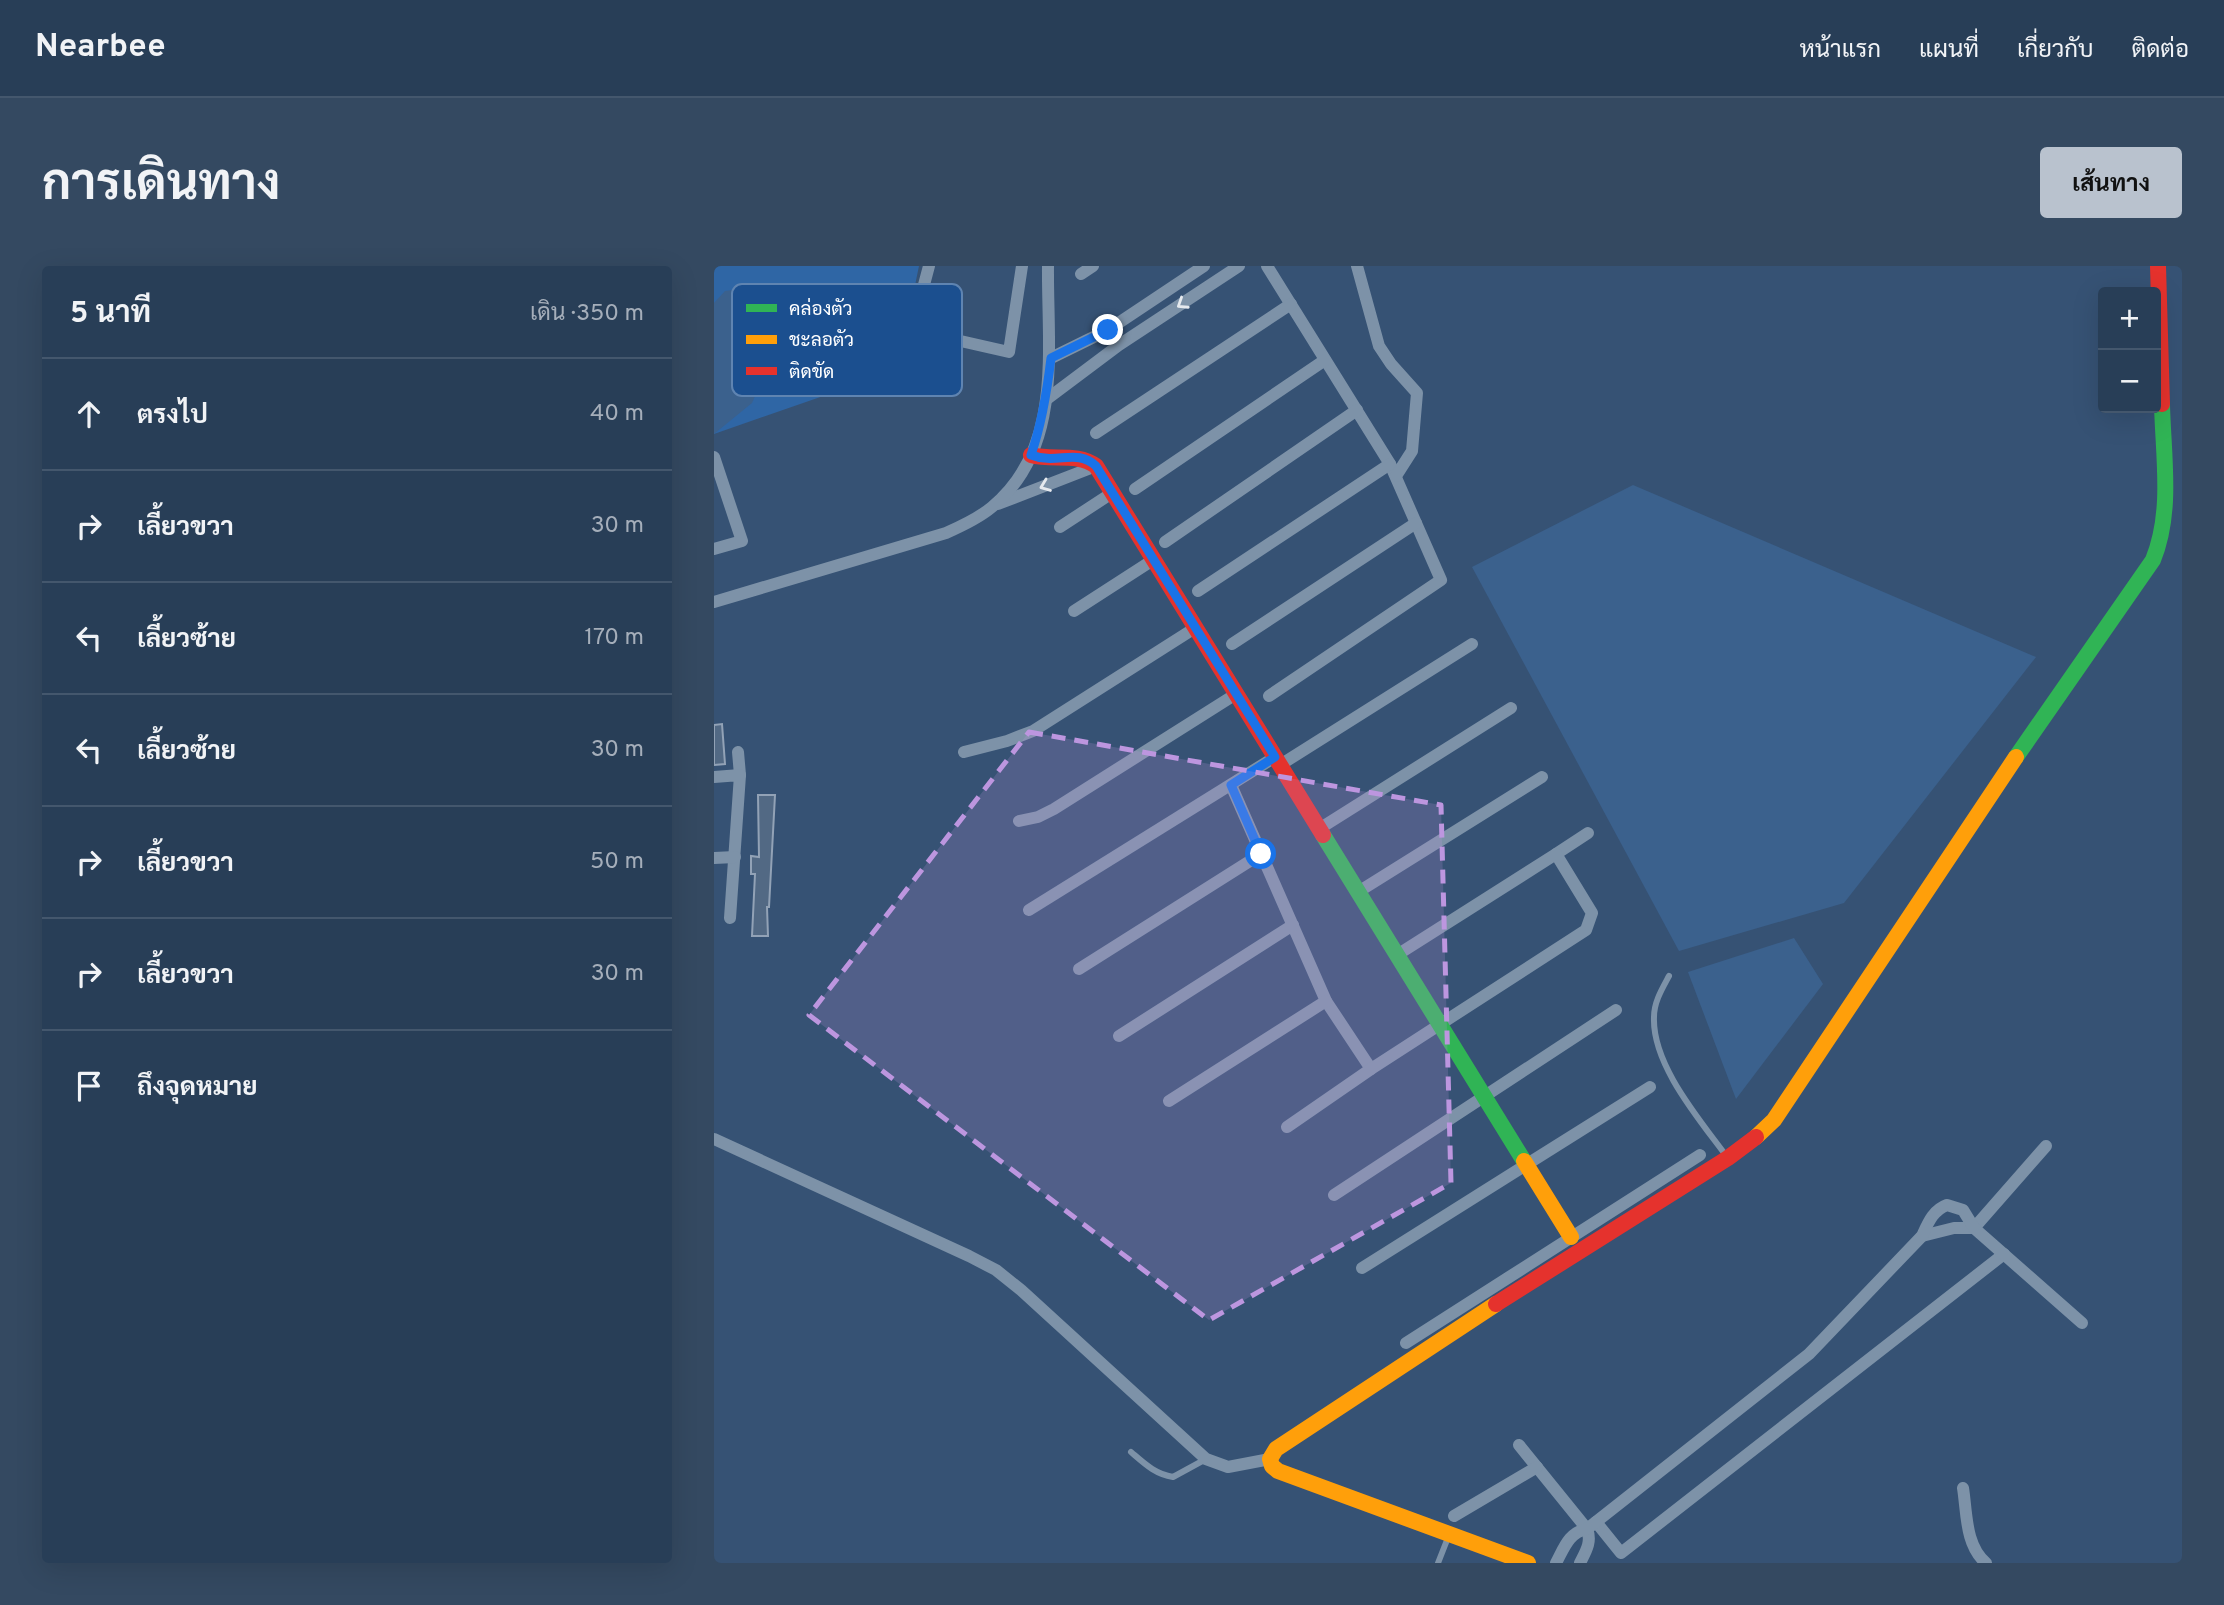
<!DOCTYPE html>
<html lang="th">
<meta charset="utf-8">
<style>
:root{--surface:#283e57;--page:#344961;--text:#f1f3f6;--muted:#a5aeba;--line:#44576d;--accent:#b9c2ce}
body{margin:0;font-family:Overpass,Sarabun,sans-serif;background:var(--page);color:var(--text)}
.controls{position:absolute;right:21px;top:21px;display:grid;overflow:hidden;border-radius:7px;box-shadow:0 7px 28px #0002}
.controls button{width:63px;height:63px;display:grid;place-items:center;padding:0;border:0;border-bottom:2px solid var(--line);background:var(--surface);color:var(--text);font:35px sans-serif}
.stop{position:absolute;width:21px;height:21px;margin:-16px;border:5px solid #1a73e8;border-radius:50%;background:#fff}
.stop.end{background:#1a73e8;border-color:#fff;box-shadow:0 2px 7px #0008}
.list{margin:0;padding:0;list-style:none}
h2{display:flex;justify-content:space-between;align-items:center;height:91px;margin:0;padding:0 28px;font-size:30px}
h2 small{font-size:23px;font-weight:400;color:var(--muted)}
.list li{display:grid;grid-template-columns:46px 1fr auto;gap:21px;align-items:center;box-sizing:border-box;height:112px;padding:0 28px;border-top:2px solid var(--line)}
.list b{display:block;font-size:26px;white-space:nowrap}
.list em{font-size:23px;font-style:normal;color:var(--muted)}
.icon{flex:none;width:38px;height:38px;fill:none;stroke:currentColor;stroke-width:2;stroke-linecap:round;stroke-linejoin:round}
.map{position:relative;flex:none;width:1468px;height:1297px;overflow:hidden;border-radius:7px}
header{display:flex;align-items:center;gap:42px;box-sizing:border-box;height:98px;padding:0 35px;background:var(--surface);border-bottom:2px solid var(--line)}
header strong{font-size:33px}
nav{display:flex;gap:38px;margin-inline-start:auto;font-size:24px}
.intro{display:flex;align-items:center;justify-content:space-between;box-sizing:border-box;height:168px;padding:0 42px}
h1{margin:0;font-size:49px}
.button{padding:18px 32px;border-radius:7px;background:var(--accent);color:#111;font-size:24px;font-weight:700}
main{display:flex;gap:42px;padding:0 42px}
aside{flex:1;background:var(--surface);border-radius:7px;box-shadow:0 7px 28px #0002}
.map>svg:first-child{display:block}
.green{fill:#2f66a5}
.water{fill:#3b618d}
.building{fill:#526984;stroke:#92a2b6;stroke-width:2}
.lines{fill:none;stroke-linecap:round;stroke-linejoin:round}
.lane{stroke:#7d92a8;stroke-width:6}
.street{stroke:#7d92a8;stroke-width:12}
.fast{stroke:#30b455;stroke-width:16}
.slow{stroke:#ff9f0a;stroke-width:16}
.jam{stroke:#e5322d;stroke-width:16}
.oneway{stroke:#e5e9ee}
.route{stroke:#1a73e8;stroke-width:9}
.marked{fill:#bd96df;fill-opacity:0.2;stroke:#bd96df;stroke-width:5;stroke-dasharray:14 9;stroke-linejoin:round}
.key{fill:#1b4f8f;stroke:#5f84b1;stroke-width:2}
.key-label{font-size:19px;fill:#fff}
</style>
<header>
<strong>Nearbee</strong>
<nav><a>หน้าแรก</a><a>แผนที่</a><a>เกี่ยวกับ</a><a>ติดต่อ</a></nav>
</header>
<div class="intro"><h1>การเดินทาง</h1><a class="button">เส้นทาง</a></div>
<main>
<aside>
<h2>5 นาที<small>เดิน · 350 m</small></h2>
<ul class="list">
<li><svg class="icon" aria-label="ahead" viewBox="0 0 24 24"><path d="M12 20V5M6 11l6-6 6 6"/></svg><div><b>ตรงไป</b></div><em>40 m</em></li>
<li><svg class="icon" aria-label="right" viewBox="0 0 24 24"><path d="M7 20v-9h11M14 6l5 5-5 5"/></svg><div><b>เลี้ยวขวา</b></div><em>30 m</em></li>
<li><svg class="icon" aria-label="left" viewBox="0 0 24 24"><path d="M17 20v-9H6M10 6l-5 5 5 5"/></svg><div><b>เลี้ยวซ้าย</b></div><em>170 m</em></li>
<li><svg class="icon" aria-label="left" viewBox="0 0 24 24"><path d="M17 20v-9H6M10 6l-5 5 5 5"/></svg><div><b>เลี้ยวซ้าย</b></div><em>30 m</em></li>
<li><svg class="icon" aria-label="right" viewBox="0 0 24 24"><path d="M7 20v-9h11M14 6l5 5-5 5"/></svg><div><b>เลี้ยวขวา</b></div><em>50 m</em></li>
<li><svg class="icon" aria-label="right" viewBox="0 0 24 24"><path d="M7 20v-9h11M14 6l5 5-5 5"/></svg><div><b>เลี้ยวขวา</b></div><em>30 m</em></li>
<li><svg class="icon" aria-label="arrive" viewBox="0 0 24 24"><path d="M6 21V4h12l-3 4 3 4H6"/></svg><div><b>ถึงจุดหมาย</b></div></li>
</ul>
</aside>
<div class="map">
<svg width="1468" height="1297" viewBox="0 0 1468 1297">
<rect width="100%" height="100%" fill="#365274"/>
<path class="green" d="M0,0H205C197,36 193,86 161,109C155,113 148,116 141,119L0,168Z"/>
<g class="water">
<path d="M33,22L52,36L58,91L38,137L0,168V37L11,25Z"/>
<path d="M919,219L1322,391L1130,637L965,685L758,301Z"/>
<path d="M1080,672L1109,718L1022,833L974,706Z"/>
</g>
<g class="building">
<path d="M8,458L11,498L0,499V459Z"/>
<path d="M44,529H61L55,641H53L54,670H38L41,608H37V590L45,591Z"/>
</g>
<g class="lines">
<g class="lane">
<path d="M955,710C948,723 940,736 940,751C938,799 986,854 1013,891"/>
<path d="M417,1186C431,1198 441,1208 459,1211L492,1193"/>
<path d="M724,1297L735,1269"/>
</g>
<g class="street">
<path d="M215,0L198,64L295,86L308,0"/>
<path d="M553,0L676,198L727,314L555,430"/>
<path d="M643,0L665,80L677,98L703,127L698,185L682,210"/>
<path d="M367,8L379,0"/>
<path d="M337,92L394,64L490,0"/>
<path d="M333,133L405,79L525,0"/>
<path d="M382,167L577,38"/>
<path d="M0,191L28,275L0,283"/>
<path d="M421,223L611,94"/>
<path d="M284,238L382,200"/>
<path d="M346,261L398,227"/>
<path d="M451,276L643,144"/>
<path d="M484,325L676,198"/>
<path d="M0,336L232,267C248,260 265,252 278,241C350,182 333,81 334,0"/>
<path d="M360,345L439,294"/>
<path d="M518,378L702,257"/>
<path d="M24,486L26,509"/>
<path d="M250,486L293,475L319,465L481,362"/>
<path d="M566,499L758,378"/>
<path d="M0,511L26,509L16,652"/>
<path d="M517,519L612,735L657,803"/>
<path d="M305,555L324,551L340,543L522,428"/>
<path d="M605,563L797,442"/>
<path d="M842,588L874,567"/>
<path d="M0,592L21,591"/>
<path d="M644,626L828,511"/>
<path d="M315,644L561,491"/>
<path d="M365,703L547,588"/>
<path d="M405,770L579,659"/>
<path d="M455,835L612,735"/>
<path d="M573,861L657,803L872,664L878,647L842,588L683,689"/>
<path d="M0,873L255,990L282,1004L307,1024L492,1193L514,1201L556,1193"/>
<path d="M620,929L902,744"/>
<path d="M1260,962L1332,880"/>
<path d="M1208,970L1240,962H1260"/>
<path d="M648,1002L936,821"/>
<path d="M692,1077L986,889"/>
<path d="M805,1179L873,1263C878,1276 872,1285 866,1297"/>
<path d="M1249,1222C1253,1247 1251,1279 1272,1297"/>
<path d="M740,1250L823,1201"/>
<path d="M882,1256L907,1287L1290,988"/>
<path d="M842,1297C850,1282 855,1266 873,1263L1095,1088L1208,970C1214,957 1219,944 1233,939L1249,944L1260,962L1368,1057"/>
</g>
<g class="fast">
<path d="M1302,491L1439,294C1459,245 1449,189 1448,138"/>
<path d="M609,569L810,895"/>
</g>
<g class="slow">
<path d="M1042,871L1060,854L1302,491"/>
<path d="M810,895L857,971"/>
<path d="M782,1038L562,1183L556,1193L558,1200L564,1205L814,1297"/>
</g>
<g class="jam">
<path d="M1444,0L1448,138"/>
<path d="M317,189C339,195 363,186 382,200L609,569"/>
<path d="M782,1038L1014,892L1042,871"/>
</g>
</g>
<defs><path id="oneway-chevron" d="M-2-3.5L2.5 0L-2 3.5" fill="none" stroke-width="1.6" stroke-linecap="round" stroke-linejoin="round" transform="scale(1.75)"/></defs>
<g class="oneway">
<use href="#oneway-chevron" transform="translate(468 38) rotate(147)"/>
<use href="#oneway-chevron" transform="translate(331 220) rotate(159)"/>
</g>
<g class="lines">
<path class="route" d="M394,64L337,92C333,126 328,157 317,189C343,199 363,182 382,200L561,491L517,519L547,588"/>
</g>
<path class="marked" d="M315,466L727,539L737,917L495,1054L95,749Z"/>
<rect x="18" y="18" width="230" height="112" rx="10" class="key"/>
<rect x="32" y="38" width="31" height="8" fill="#30b455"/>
<rect x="32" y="69" width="31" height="9" fill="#ff9f0a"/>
<rect x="32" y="101" width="31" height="8" fill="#e5322d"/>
<g class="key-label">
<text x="75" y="49">คล่องตัว</text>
<text x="75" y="80">ชะลอตัว</text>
<text x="75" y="112">ติดขัด</text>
</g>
</svg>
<div class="controls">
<button>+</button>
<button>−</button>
</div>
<div class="stop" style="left:547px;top:588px"></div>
<div class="stop end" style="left:394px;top:64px"></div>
</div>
</main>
